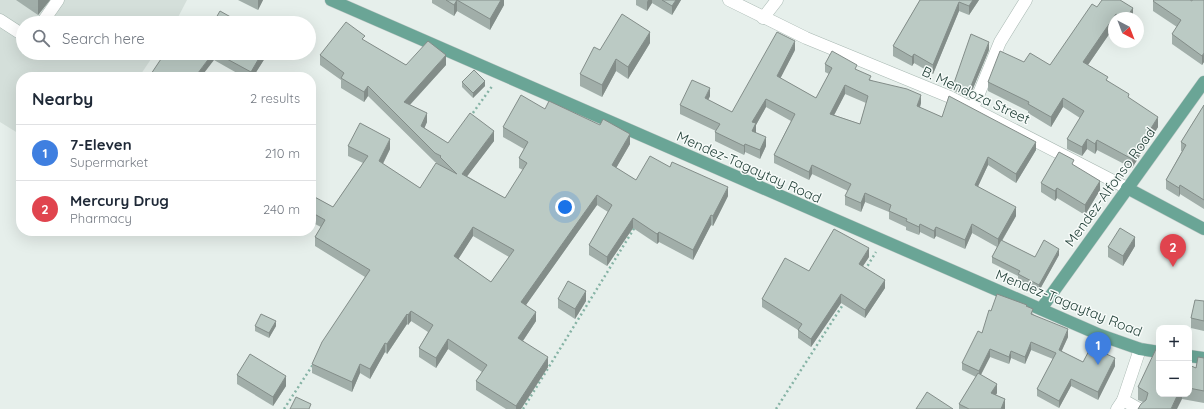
<!DOCTYPE html>
<meta charset="utf-8">
<style>
:root{--surface:#fff;--page:#f2f2f3;--text:#1f2937;--muted:#747a83;--line:#e0e1e3;--accent:#0f766e}
body{margin:0;font-family:Quicksand,sans-serif;background:var(--page);color:var(--text)}
.controls{position:absolute;right:12px;bottom:12px;display:grid;overflow:hidden;border-radius:8px;box-shadow:0 4px 16px #0002}
.controls button{width:36px;height:36px;display:grid;place-items:center;padding:0;border:0;border-bottom:1px solid var(--line);background:var(--surface);color:var(--text);font:20px sans-serif}
.compass{position:absolute;left:1108px;top:12px;width:36px;height:36px;border-radius:50%;background:var(--surface);box-shadow:0 4px 16px #0002;rotate:138deg}
.you{position:absolute;left:565px;top:207px;width:14px;height:14px;margin:-10px;border:3px solid #fff;border-radius:50%;background:#1a73e8;box-shadow:0 0 0 6px #1a73e833}
.badge{display:grid;place-items:center;width:26px;height:26px;border-radius:50%;background:var(--accent);color:#fff;font-size:13px;font-weight:700}
.pin{position:absolute;translate:-50% -33px;filter:drop-shadow(0 1px 2px #0008)}
.pin::after{content:'';position:absolute;top:21px;width:14px;height:12px;background:inherit;clip-path:polygon(0 0,100% 0,50% 100%)}
.list{margin:0;padding:0;list-style:none}
h2{display:flex;justify-content:space-between;align-items:center;height:52px;margin:0;padding:0 16px;font-size:17px}
h2 small{font-size:13px;font-weight:400;color:var(--muted)}
.list li{display:grid;grid-template-columns:26px 1fr auto;gap:12px;align-items:center;box-sizing:border-box;height:56px;padding:0 16px;border-top:1px solid var(--line)}
.list b{display:block;font-size:15px;white-space:nowrap}
.list p{margin:0;font-size:13px;white-space:nowrap;color:var(--muted)}
.list em{font-size:13px;font-style:normal;color:var(--muted)}
.icon{flex:none;width:22px;height:22px;fill:none;stroke:currentColor;stroke-width:2;stroke-linecap:round;stroke-linejoin:round}
.map{position:relative;flex:none;width:1204px;height:409px;overflow:hidden}
.search{position:absolute;background:var(--surface);box-shadow:0 4px 16px #0002;left:16px;top:16px;width:300px;height:44px;display:flex;align-items:center;gap:10px;box-sizing:border-box;padding:0 14px;border-radius:22px;color:var(--muted);font-size:15px}
.panel{position:absolute;background:var(--surface);box-shadow:0 4px 16px #0002;left:16px;top:72px;width:300px;height:164px;border-radius:16px}
.map>svg:first-child{display:block}
.built{fill:#d4dfda}
.lines{fill:none;stroke-linecap:round;stroke-linejoin:round}
.minor-casing{stroke:#a8b8b2;stroke-width:13}
.major-casing{stroke:#c2cac8;stroke-width:13}
.path{stroke:#86b3a5;stroke-width:2.5;stroke-dasharray:2 3;stroke-linecap:butt}
.minor{stroke:#fff;stroke-width:12}
.major{stroke:#6aa596;stroke-width:12}
.wall{fill:#a1aea9;fill-rule:evenodd}
.shaded-wall{fill:#838d89}
.building{fill:#bbcac4;stroke:#838d89;fill-rule:evenodd}
.labels{text-anchor:middle;dominant-baseline:central;stroke-width:3;stroke-linejoin:round;paint-order:stroke}
.street-label{font-size:14px;fill:#24423a;stroke:#f7fbf9}
</style>
<div class="map">
<svg width="1204" height="409" viewBox="0 0 1204 409">
<rect width="100%" height="100%" fill="#e6efeb"/>
<path class="built" d="M0,0H187L175,23H23V53H155L139,77H21V135L0,122Z"/>
<g class="lines">
<g class="minor-casing">
<g id="minor">
<path d="M729,0L806,38L950,97L1127,188"/>
<path d="M763,18L777,0"/>
<path d="M0,20L23,35"/>
<path d="M42,23L58,0"/>
<path d="M973,108L1000,42L1026,0"/>
<path d="M1123,400L1139,409"/>
<path d="M1117,409L1123,400L1140,349"/>
</g>
</g>
<g class="major-casing">
<g id="major">
<path d="M331,0L1100,335L1140,349L1159,352"/>
<path d="M1127,188L1204,229"/>
<path d="M1041,309L1204,82"/>
<path d="M1189,356L1204,358"/>
</g>
</g>
<g class="path">
<path d="M470,117L493,85"/>
<path d="M865,270L876,252"/>
<path d="M284,409L314,363"/>
<path d="M523,409L635,227"/>
<path d="M776,409L844,303"/>
</g>
<use href="#minor" class="minor"/>
<use href="#major" class="major"/>
</g>
<g class="wall">
<path d="M16,0H50L38,15Z"/>
<path d="M238,0H263L258,10Z"/>
<path d="M432,0H504V5L490,30L457,11L454,16L432,3Z"/>
<path d="M636,0H681L672,15L652,3L647,11L636,5Z"/>
<path d="M920,0H979L969,15L959,11L933,74L914,63L912,66L893,56V46Z"/>
<path d="M1204,0V62L1202,65L1172,44V34L1177,27L1153,11V1H1192Z"/>
<path d="M1097,7L1133,18H1114V27L1088,65L1129,98L1158,127L1132,168L1097,150L1095,154L1087,149L1082,156L1067,149V139L1080,118L1063,107L1051,127L1028,113V111L988,91V82L1024,62L1050,65Z"/>
<path d="M365,41L406,65H446L410,105L427,122L424,128L448,143L494,141L467,176L505,198L523,170L519,168V158L524,149L503,137V127L545,109L630,144L616,168L636,180L670,167L728,196L713,226L711,225L693,260L659,242L657,244L633,228L607,266L589,255V245L608,212L597,205L526,305L536,321L523,341L548,367L521,409H506L476,390V381L482,372L448,349L436,368L419,357V348L428,332L411,321L408,325L407,324L387,354L385,352L370,379L360,373L352,392L312,373V364L365,277L315,246V237L321,227L311,222V195L333,207L363,163L348,156V146L390,149L383,164L420,188L440,165L435,162L368,96L364,102L341,88V80L320,65V55ZM473,236L509,257L491,282L458,259Z"/>
<path d="M650,43L628,79L616,71L602,97L580,86V74L600,50Z"/>
<path d="M795,50L780,78L816,98L829,74L825,72V64L857,70L871,80L921,103L920,108L942,117L1036,150L1016,183L988,165L978,186L1016,216L1002,241L1035,257L1059,255L1039,291L1018,280V276L992,263V257L997,247L972,233L965,249L936,236L934,239L920,232L919,235L906,230V227L889,219V212L865,202L861,212L845,205V196L848,191L812,174L809,180L774,163V155L791,121L766,107L756,125L755,133L766,146L760,159L745,152L744,155L715,141V132L716,131L680,114V105L710,96L708,100L732,112ZM845,94L866,103L860,124L834,115Z"/>
<path d="M989,50L969,98L954,91V83Z"/>
<path d="M165,53H265V58L253,77H244L214,60Z"/>
<path d="M462,82L485,86L473,98L462,87Z"/>
<path d="M1204,105V209L1180,194L1179,197L1166,189V180L1182,151H1181V142Z"/>
<path d="M1074,165L1100,190L1085,215L1057,198L1055,201L1041,192V183Z"/>
<path d="M1135,246L1123,266L1108,257V247Z"/>
<path d="M869,257L863,266L885,288L865,318L841,303L811,347L798,338V330L762,307V299Z"/>
<path d="M558,299L586,301L575,319L558,308Z"/>
<path d="M1204,301V331L1191,328V318Z"/>
<path d="M1027,307L1033,314L1068,337L1061,351L1083,362L1115,366L1098,400L1071,386L1059,408L1037,396V389L1053,359L1031,350L1025,364L1011,358L1009,364L990,357L981,375L997,393L996,395L1005,399V409H959V404L976,377L962,370V363L982,333L991,311Z"/>
<path d="M255,326H276L269,338L255,331Z"/>
<path d="M1204,358V403L1182,399L1143,402L1138,400V387L1159,394H1189V365L1196,368Z"/>
<path d="M237,375L286,386L273,406L237,384Z"/>
</g>
<g class="shaded-wall">
<path d="M38,0H50L38,15Z"/>
<path d="M258,0H263L258,10Z"/>
<path d="M457,0V11L454,16V5Z"/>
<path d="M501,0H504V5L490,30V19Z"/>
<path d="M648,0H652V3L647,11V2Z"/>
<path d="M676,0H681L672,15V6Z"/>
<path d="M973,0H979L969,15V6Z"/>
<path d="M959,2V11L933,74V65Z"/>
<path d="M1133,8V18H1126Z"/>
<path d="M1116,14V18H1114V27L1083,72V62Z"/>
<path d="M650,32V43L628,79V67Z"/>
<path d="M795,41V50L777,85V76Z"/>
<path d="M989,42V50L969,98V91Z"/>
<path d="M213,53H214V60L201,77H195Z"/>
<path d="M262,53H265V58L253,77H251V72Z"/>
<path d="M1204,53V62L1202,65V56Z"/>
<path d="M914,54V63L912,66V57Z"/>
<path d="M446,55V65L404,111V102Z"/>
<path d="M616,59V71L602,97V85Z"/>
<path d="M485,81V86L473,98V93Z"/>
<path d="M845,85V94L830,123V114Z"/>
<path d="M368,86V96L364,102V92Z"/>
<path d="M710,88V96L705,107V98Z"/>
<path d="M921,95V103L917,115V106Z"/>
<path d="M1063,98V107L1051,127V117Z"/>
<path d="M766,99V107L756,125V132L752,140V122Z"/>
<path d="M427,113V122L421,136V126Z"/>
<path d="M1158,117V127L1132,168V159Z"/>
<path d="M494,131V141L462,183V174Z"/>
<path d="M630,134V144L612,175V165Z"/>
<path d="M766,137V146L760,159V150Z"/>
<path d="M390,139V149L379,171V161Z"/>
<path d="M1087,139V149L1082,156V147Z"/>
<path d="M1097,140V150L1095,154V144Z"/>
<path d="M1036,142V150L1016,183V174Z"/>
<path d="M745,144V152L744,155V146Z"/>
<path d="M988,157V165L975,193V185Z"/>
<path d="M812,165V174L809,180V172Z"/>
<path d="M1100,181V190L1085,215V205Z"/>
<path d="M1180,185V194L1179,197V188Z"/>
<path d="M728,187V196L713,226V216Z"/>
<path d="M1057,188V198L1055,201V191Z"/>
<path d="M865,193V202L861,212V203Z"/>
<path d="M597,195V205L521,312V302Z"/>
<path d="M1016,207V216L998,247V239Z"/>
<path d="M711,215V225L693,260V250Z"/>
<path d="M633,218V228L607,266V257Z"/>
<path d="M920,224V232L919,235V227Z"/>
<path d="M972,224V233L965,249V240Z"/>
<path d="M473,227V236L454,266V256Z"/>
<path d="M936,227V236L934,239V231Z"/>
<path d="M659,232V242L657,244V234Z"/>
<path d="M1135,237V246L1123,266V256Z"/>
<path d="M869,248V257L859,272V264Z"/>
<path d="M1059,249V255L1039,291V285Z"/>
<path d="M885,280V288L865,318V310Z"/>
<path d="M586,291V301L575,319V309Z"/>
<path d="M841,294V303L811,347V339Z"/>
<path d="M411,311V321L408,325V315Z"/>
<path d="M536,312V321L518,348V338Z"/>
<path d="M407,314V324L387,354V344Z"/>
<path d="M276,321V326L269,338V333Z"/>
<path d="M1068,329V337L1059,357V350Z"/>
<path d="M448,339V349L436,368V358Z"/>
<path d="M1031,342V350L1025,364V357Z"/>
<path d="M385,343V352L370,379V369Z"/>
<path d="M990,349V357L979,378V371Z"/>
<path d="M1011,351V358L1009,364V357Z"/>
<path d="M548,357V367L521,409H516V406Z"/>
<path d="M1115,358V366L1098,400V392Z"/>
<path d="M360,364V373L352,392V382Z"/>
<path d="M286,376V386L273,406V397Z"/>
<path d="M1071,379V386L1059,408V401Z"/>
<path d="M997,384V393L991,402V393Z"/>
<path d="M1178,394H1182V399L1177,409H1171Z"/>
<path d="M1005,399V409H1001Z"/>
</g>
<g class="building">
<path d="M446,0H501L490,19L457,0L454,5Z"/>
<path d="M662,0H676L672,6Z"/>
<path d="M920,0H973L969,6L959,2L933,65L914,54L912,57L893,46Z"/>
<path d="M1102,0H1120L1133,8L1126,18H1122L1116,14L1083,62L1108,77L1106,80L1129,94L1128,97L1158,117L1132,159L1097,140L1095,144L1087,139L1082,147L1067,139L1084,111L1063,98L1051,117L1028,104L1029,102L988,82L1000,51L1024,62L1030,53L1050,65L1092,4L1097,7Z"/>
<path d="M1154,0H1190L1192,1V0H1204V53L1202,56L1172,34L1181,20L1153,1Z"/>
<path d="M220,11L236,20L234,23H213Z"/>
<path d="M622,14L650,32L628,67L616,59L602,85L580,74L594,47L600,50Z"/>
<path d="M189,19L195,23H186Z"/>
<path d="M346,22L365,36L362,39L406,65L428,41L446,55L404,102L427,113L421,126L448,143L470,113L494,131L462,174L505,198L527,163L519,158L528,142L503,127L521,95L545,109L549,101L600,125L603,119L630,134L612,165L636,180L650,156L670,167L672,162L728,187L713,216L711,215L693,250L659,232L657,234L633,218L607,257L589,245L612,205L597,195L521,302L536,312L518,338L548,357L516,406L476,381L487,365L448,339L436,358L419,348L433,325L411,311L408,315L407,314L387,344L385,343L370,369L360,364L352,382L312,364L322,342L370,270L315,237L325,220L311,212V195L333,207L368,156L348,146L360,123L390,139L379,161L420,188L436,163L457,174L440,157L441,156L435,153L368,86L364,92L341,78L344,73L320,55ZM473,227L514,250L491,282L454,256Z"/>
<path d="M777,32L795,41L777,76L816,98L832,68L825,64L832,51L857,65L855,69L871,76L869,80L907,89L921,95L917,106L942,117L949,96L1036,142L1016,174L988,157L975,185L1016,207L998,239L972,224L965,240L936,227L934,231L920,224L919,227L906,221L907,219L889,211L891,205L865,193L861,203L845,196L851,184L812,165L809,172L774,155L795,114L766,99L752,122L756,123L752,131L766,137L760,150L745,144L744,146L715,132L720,124L680,105L692,80L710,88L705,98L732,112ZM845,85L868,96L860,124L830,114Z"/>
<path d="M971,34L989,42L969,91L954,83Z"/>
<path d="M165,53H213L195,77H149Z"/>
<path d="M216,53H262L251,72Z"/>
<path d="M474,70L485,81L473,93L462,82Z"/>
<path d="M1204,105V200L1180,185L1179,188L1166,180L1186,145L1181,142Z"/>
<path d="M1059,152L1074,160L1072,164L1100,181L1085,205L1057,188L1055,191L1041,183Z"/>
<path d="M1120,228L1135,237L1123,256L1108,247Z"/>
<path d="M834,229L869,248L859,264L885,280L865,310L841,294L811,339L798,330L802,324L762,299L785,258L809,271Z"/>
<path d="M1001,240L1035,257L1044,240L1059,249L1039,285L1018,274L1020,271L992,257Z"/>
<path d="M568,281L586,291L575,309L558,299Z"/>
<path d="M997,294L1027,305L1026,306L1033,309L1031,314L1068,329L1059,350L1083,362L1091,347L1115,358L1098,392L1071,379L1059,401L1037,389L1056,353L1031,342L1025,357L1011,351L1009,357L990,349L979,371L962,363L978,331L982,333L989,310L991,311Z"/>
<path d="M1195,300L1204,301V321L1191,318Z"/>
<path d="M261,314L276,321L269,333L255,326Z"/>
<path d="M1156,349L1159,350V394H1178L1171,409H1138L1141,404L1146,400L1148,393L1138,387Z"/>
<path d="M250,354L286,376L273,397L237,375Z"/>
<path d="M1198,357L1204,358V391L1189,388V365L1196,368Z"/>
<path d="M978,373L997,384L991,393L1005,399L1001,409H969L959,404Z"/>
<path d="M927,392L953,409H916Z"/>
<path d="M296,397L311,404L309,409H290Z"/>
</g>
<g class="labels">
<g class="street-label">
<text transform="translate(976 95) rotate(25)">B. Mendoza Street</text>
<text transform="translate(749 167) rotate(24)">Mendez-Tagaytay Road</text>
<text transform="translate(1110 187) rotate(-54)">Mendez-Alfonso Road</text>
<text transform="translate(1069 303) rotate(22)">Mendez-Tagaytay Road</text>
</g>
</g>
</svg>
<div class="controls">
<button>+</button>
<button>−</button>
</div>
<svg class="compass" viewBox="-18 -18 36 36"><path d="M0-13l5 13h-10z" fill="#e53935"/><path d="M0 13l5-13h-10z" fill="#747a83"/></svg>
<div class="you"></div>
<div class="pin badge" style="left:1098px;top:365px;background:#3f7fe0">1</div>
<div class="pin badge" style="left:1173px;top:267px;background:#e0444e">2</div>
<div class="search"><svg class="icon" aria-label="search" viewBox="0 0 24 24"><circle cx="10" cy="10" r="6"/><path d="M15 15l6 6"/></svg>Search here</div>
<section class="panel">
<h2>Nearby<small>2 results</small></h2>
<ul class="list">
<li><span class="badge" style="background:#3f7fe0">1</span><div><b>7-Eleven</b><p>Supermarket</p></div><em>210 m</em></li>
<li><span class="badge" style="background:#e0444e">2</span><div><b>Mercury Drug</b><p>Pharmacy</p></div><em>240 m</em></li>
</ul>
</section>
</div>
